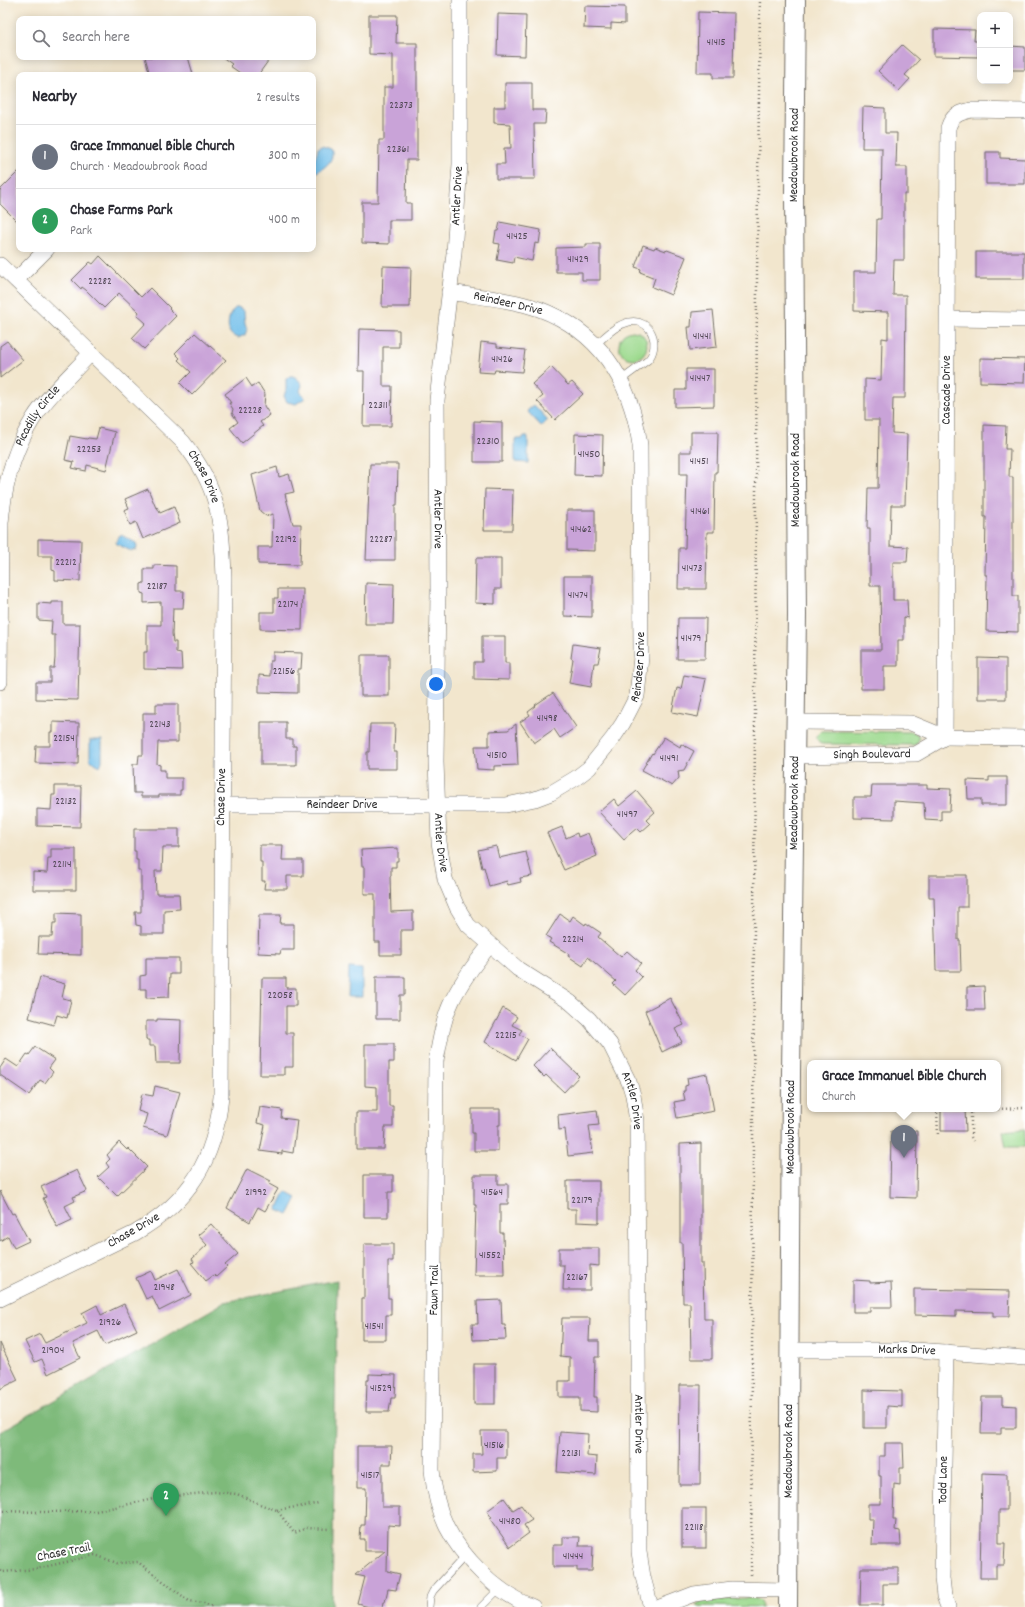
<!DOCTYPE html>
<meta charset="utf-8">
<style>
:root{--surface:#fff;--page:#f2f2f3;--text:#2b2b33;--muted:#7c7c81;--line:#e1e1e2;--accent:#0f766e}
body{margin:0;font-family:Dekko,sans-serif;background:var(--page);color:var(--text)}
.controls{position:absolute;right:12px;top:12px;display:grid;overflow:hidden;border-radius:8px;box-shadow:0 2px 10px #0003}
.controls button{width:36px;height:36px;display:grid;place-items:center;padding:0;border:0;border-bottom:1px solid var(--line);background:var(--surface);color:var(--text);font:20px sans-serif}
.you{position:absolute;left:436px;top:684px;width:14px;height:14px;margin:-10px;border:3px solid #fff;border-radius:50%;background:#1a73e8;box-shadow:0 0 0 6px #1a73e833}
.badge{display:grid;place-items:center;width:26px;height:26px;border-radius:50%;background:var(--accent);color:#fff;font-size:13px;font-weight:700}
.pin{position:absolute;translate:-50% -33px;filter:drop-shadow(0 1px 2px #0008)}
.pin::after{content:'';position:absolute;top:21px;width:14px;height:12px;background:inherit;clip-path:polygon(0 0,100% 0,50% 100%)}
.popup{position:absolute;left:807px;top:1060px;width:194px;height:52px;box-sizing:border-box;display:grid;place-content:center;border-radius:8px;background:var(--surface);filter:drop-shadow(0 1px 3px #0005);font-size:13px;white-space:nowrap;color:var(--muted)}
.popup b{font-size:15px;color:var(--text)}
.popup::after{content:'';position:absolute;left:50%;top:100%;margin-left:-8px;border:8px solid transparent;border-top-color:var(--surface)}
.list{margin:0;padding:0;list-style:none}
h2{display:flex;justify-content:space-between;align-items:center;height:52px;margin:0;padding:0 16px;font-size:17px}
h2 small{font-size:13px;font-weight:400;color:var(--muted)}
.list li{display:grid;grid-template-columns:26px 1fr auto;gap:12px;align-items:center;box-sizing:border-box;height:64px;padding:0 16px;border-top:1px solid var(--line)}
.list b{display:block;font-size:15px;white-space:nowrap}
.list p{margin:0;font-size:13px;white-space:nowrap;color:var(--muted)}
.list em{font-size:13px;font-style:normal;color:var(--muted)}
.icon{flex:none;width:22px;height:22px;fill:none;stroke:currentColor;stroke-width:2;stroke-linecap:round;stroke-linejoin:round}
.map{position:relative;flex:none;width:1025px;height:1607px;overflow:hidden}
.search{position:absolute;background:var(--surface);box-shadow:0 2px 10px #0003;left:16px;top:16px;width:300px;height:44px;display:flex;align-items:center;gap:10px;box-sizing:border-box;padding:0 14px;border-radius:8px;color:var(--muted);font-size:15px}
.panel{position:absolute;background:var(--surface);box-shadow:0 2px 10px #0003;left:16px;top:72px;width:300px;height:180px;border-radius:8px}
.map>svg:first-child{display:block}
.green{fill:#9eda8f;stroke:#64825d}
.forest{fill:#7eba7a;stroke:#547252}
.water{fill:#6ebde9;stroke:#4c748a}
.building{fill:#c9a3d8}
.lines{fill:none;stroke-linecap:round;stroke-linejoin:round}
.service-casing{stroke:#716c64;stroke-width:8}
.minor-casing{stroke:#716c64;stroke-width:16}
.tertiary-casing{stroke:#716c64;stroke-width:20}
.path{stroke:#716c64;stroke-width:2.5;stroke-dasharray:1 3;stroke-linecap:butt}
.service{stroke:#fff;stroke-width:7}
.minor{stroke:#fff;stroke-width:15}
.tertiary{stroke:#fff;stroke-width:18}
.labels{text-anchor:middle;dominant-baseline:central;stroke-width:4;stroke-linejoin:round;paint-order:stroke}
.number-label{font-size:11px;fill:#524956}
.street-label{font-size:13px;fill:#2b2b2b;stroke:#fff}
</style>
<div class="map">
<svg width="1025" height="1607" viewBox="0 0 1025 1607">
<rect width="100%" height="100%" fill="#fff"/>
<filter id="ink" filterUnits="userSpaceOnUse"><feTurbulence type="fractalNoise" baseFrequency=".025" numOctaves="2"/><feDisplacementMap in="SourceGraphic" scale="8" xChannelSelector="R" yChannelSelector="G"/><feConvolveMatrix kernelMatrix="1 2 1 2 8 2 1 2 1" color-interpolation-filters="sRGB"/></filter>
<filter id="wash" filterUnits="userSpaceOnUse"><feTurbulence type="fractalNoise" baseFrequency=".012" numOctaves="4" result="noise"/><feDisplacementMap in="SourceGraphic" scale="16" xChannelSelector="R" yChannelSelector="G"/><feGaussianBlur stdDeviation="0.9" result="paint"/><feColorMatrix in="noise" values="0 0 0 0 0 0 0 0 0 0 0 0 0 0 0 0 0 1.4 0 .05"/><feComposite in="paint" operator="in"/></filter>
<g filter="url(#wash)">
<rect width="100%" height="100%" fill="#f2e6cd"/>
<g class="green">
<circle cx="633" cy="345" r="14"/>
<path d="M821,731L914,732L918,735L919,739L917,743L914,745L821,744L815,737Z"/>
<path d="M1025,1129V1147H1006L1003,1131Z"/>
<path d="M746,1598L757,1599L761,1601L762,1607L696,1606L698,1603L702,1601Z"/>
</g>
<path class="forest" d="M337,1280L332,1607H0V1432L225,1302Z"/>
<g class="water">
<path d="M322,146L331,149C336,160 324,169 314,173C310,164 317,157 318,148Z"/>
<path d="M238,307L244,311L245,323L247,329L245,335L238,338C235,337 232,336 230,333C226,326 229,309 238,307Z"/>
<path d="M290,376C295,375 300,381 302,385L300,391L305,398L296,404L287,402L284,396L286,390V379Z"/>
<path d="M534,405L548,420L541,426L527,411Z"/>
<path d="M523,437H528V463L515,462V439H522Z"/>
<path d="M121,535L136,543L137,547L136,550L131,551L117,544L116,542L119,536Z"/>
<path d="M90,740H102V761L100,766L90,760Z"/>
<path d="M349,968L362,969V997H348Z"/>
<path d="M286,1192L297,1198L288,1215L277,1210Z"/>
</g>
<g id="blocks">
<g class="building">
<path d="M585,6L625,7V24L611,23V29L584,28Z"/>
<path d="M698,12L734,13L733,78H713V73H697Z"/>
<path d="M498,14L526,15L525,56L497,55Z"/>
<path d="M369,15H397L396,43H417V160H407L406,203H411V220H389V244L362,243V202H378L379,140H384V87H393V55L369,54Z"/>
<path d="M934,29L975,30L974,41H978V57L934,56Z"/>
<path d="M902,45L919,60L905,75L910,79L899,91L878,71Z"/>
<path d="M1010,46L1025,47V70H1010Z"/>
<path d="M145,57H188L193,74L186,75H150Z"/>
<path d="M222,57H271L258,75H243L230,66L232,64Z"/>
<path d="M505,83H532V110H546L545,124H534L535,179H496V164H505L504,148H511L510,124L494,123V107H505Z"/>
<path d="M863,107L885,108V133H897L896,167H907V194H904V260H894L893,295H906L905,398H893L892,433L907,434L905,505H891L890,546L908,547L907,562H893V600H907L908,618L904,617V640H898V666H884V689H861V650H881L880,586H870V528H867L868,488H878L879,420H865V379L881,380L882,338L888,339V312L854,311V272H876L877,219H881L882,148H862Z"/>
<path d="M986,152H1000V158L1025,159V184H986Z"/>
<path d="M19,171V223L0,204V190Z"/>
<path d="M500,222L541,230L539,244L535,243L532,261L514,257L513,263L497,260L500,244L494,243L496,231H498Z"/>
<path d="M586,244H600V280H582V272H556V248L586,247Z"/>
<path d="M643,245L654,249L655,247L666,251L667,250L686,257L671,295L652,287L655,278L640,272L641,269L635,267Z"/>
<rect x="976" y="252" width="48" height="27"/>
<path d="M100,256L141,297L150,288L170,308L169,309L176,316L144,349L132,338L146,323L137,315L139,312L119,293L104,308L86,290L82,287L81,289L72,280L90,262L93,264Z"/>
<path d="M383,266L411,267L410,307H382Z"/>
<path d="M713,310L717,347L690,350L688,327H691L692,312Z"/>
<path d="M359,329L399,330V347H383V386H392L391,426H363L364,371H358Z"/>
<path d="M195,333L226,360L192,395L180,383L191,372L178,360L180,358L175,353Z"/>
<path d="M7,341L23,360L0,378V346Z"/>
<path d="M481,342L497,344V347L525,350L522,372L495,370L494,373L478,372Z"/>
<path d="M980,358L1025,359L1024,383L980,382Z"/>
<path d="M551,367L568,385L572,382L583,394L555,420L537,401L543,396L532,384Z"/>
<path d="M686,369H714V406L675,407V390H686Z"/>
<path d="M246,378L252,387L258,383L265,394L264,406L270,415L260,422L263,426L242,443L230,428L238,422L232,413L233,409L229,403H231L225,394Z"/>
<path d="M474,421L502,422V462H474Z"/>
<path d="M984,425L1006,426L1005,449H1010L1009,477H1013V596H1018V632L986,631L987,575H985L986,517H984Z"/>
<path d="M99,428L115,432L106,470L87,465L86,471L72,468L74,462L65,460L70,436L87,439L88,438L96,439Z"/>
<path d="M691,432H718L717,472H715L714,532H707L706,589H678L679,548H685L687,474H680V452H691Z"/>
<path d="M575,434L603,435L602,476L574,475Z"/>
<path d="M370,464H398L397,505H395V560H366Z"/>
<path d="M277,467L279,477L289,474L294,492L285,494L293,524H301L300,565L258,564V547H272L273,514L266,516L260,511L252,475Z"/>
<path d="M148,489L156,508L157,507L160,513L174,507L180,523L143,539L136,522L130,525L124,510L129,508L125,499Z"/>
<path d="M485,489L513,490L512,530H484Z"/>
<path d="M567,510H595V551L567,550Z"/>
<path d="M38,539L81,540L80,581L55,580V571L52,570V556H38Z"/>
<path d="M476,558H501V589H495V604L475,603Z"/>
<path d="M154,565L176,566V591H184L183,608H173L172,634L173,642H176V652L181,653L182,670L144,669V652H147V625H161V602L144,603V594L141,593V584L144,583V569H154Z"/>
<path d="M564,576H592V617L564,616Z"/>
<path d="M366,583L394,584L393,624H365Z"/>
<path d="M278,589H303L302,630L260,629V612H274V598H278Z"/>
<path d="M52,602H63V624H80L78,700L36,699V682H50V668H54L55,658V635H51L52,621L38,620V603L52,604Z"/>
<path d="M678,618H706L705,659H677Z"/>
<path d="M482,636H505V663H509V680L474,679V662H482Z"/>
<path d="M573,644L601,648L598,663H594L591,687L569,683L573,659L571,658Z"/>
<path d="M273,652L302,653L301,669H298V693L259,692V675L270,676V661H273Z"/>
<rect x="361" y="655" width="28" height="41"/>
<path d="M978,658L1006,659V699H978Z"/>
<path d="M684,675L706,679L698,717L672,712L677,688L681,689Z"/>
<path d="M553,693L576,727L560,738L554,729L534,743L520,722L530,715L528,712L536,706L535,705Z"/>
<path d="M156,704H178V742H158L157,764L160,765V770H165V778H182V790H180V795H159V797H141V793H134L133,764H138L139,755H143V713H156Z"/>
<path d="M53,722L79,723L78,764L35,763L36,746H50V732H53Z"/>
<path d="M261,722H286V739H293V746H296V765H261Z"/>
<path d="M370,724H395L394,752H397V769H367V752H369Z"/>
<path d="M516,724L518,765L494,766V770L477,769L475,746H489V731L508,730Z"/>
<path d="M664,737L680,747L681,744L694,751L684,770L678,771L679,778L672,786L642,770L652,753L653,754Z"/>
<path d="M989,777H1007V805H981V799H968L967,780L989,781Z"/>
<path d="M872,785H927V788L951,789L950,811H941V820L925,819L924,803L894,801V819L854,818V797H871Z"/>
<path d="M55,786H81L80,827L37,826V809L51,810L52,795H55Z"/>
<path d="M637,791L655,812L646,820L650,824L641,832L637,828L624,839L599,812L614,799L619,806Z"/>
<path d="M562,827L566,838L577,833L578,837L588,833L597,856L564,870L547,833Z"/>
<path d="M134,829H179V847H163L162,871H155L156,894H179L180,909L164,910V934H141V926L136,925L135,912H141V871H138V860H136V851H134Z"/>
<path d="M260,845H283L282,860H303V876H287V889H264L265,881H262V862H260Z"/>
<path d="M496,846L499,858L526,852L532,876L520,878L521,882L508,885L507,881L489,886L484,867L482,868L478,850Z"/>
<path d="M398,848V861H396V867H391V876H390L391,912L413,911V930H401V955H380V942H375V894H364V867H362L361,850Z"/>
<path d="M51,849H76V890H33V872L47,873L48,858H51Z"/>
<path d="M929,875H967V907H958V940H960L961,971H936L934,897H929Z"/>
<path d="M56,913L81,914V955L38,954L39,937H52L53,923H56Z"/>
<path d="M560,914L570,921L573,916L585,925L586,923L601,933L598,937L621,957L627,951L641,963L635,970L642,977L625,995L613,984L616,981L588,957L583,966L568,956L569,954L549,942L551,939L546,936Z"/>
<path d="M259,915H281L280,924H294V950H281L280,954L258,953Z"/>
<path d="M146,958H179V974H170L169,997L146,998V989H140V976L146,975Z"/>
<path d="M40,977L65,984L62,998L71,1000L67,1018L57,1015L54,1025L29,1018Z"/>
<path d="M376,977H405V995H400V1019H376Z"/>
<path d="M262,978H286V988H296V1006H286V1033H293V1067H284V1075H260Z"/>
<path d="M984,986L985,1010H967V987Z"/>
<path d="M670,998L684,1025L675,1029L682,1042L662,1052L645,1011Z"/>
<path d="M503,1008L517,1017L512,1025L522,1030L519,1034L528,1039L516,1060L485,1042Z"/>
<path d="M157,1019L181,1020L180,1063H156L155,1046H149V1040H146V1021H157Z"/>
<path d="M365,1044H394V1062H389V1106H393V1127H385L384,1149H356V1112H377V1087L365,1086Z"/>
<path d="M35,1047L55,1060L49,1068L53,1072L45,1083L40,1080L29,1095L0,1075V1068L6,1059L18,1067L27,1054L29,1055Z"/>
<path d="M550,1048L579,1076L564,1092L546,1075L544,1077L533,1066Z"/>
<path d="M707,1074L714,1111L677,1118L674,1102L685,1100L683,1091H685V1086L688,1085L687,1078Z"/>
<path d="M155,1086L180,1092L167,1135L143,1128L147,1114L138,1111L142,1094L153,1096Z"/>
<path d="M260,1107L282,1110L281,1118L297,1120L293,1153L282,1151V1154L260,1151L265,1125L257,1123Z"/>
<path d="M472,1109H500V1125H498V1151H474V1133H472Z"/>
<path d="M941,1109H965L966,1131H941Z"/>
<path d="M597,1110L599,1125L589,1126L593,1153L568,1156L565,1129L559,1130L558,1115Z"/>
<path d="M891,1131H917L916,1198L890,1197Z"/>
<path d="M119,1142L127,1150L128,1148L147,1167L117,1196L98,1177L109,1167L106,1163L110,1159L107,1155Z"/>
<path d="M701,1143V1263H703L704,1319H712V1359H691L690,1303H683L682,1243H680V1144Z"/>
<path d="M247,1169L271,1181L269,1184L278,1189L265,1211L258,1207L250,1222L227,1208Z"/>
<path d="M77,1170L87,1191L73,1197L75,1201L65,1206L72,1220L57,1227L43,1198L46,1197L41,1187Z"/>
<path d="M364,1175H393V1192H388V1217H364Z"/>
<path d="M474,1175H498V1184H508V1204H500V1233H503L504,1275H474L476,1205H474Z"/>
<path d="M567,1181H599V1223L576,1222V1209H567Z"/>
<path d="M0,1191L12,1214L14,1213L29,1241L14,1248L8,1236L0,1241Z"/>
<path d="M211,1224L238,1254L225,1265L227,1267L216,1277L214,1275L206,1281L191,1263L194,1262L192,1259L207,1245L198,1235Z"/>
<path d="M364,1244H393V1261H388V1298H391V1315H386V1340H362V1298H364Z"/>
<path d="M559,1248H599V1266L590,1265V1290H563L564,1265H559Z"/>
<path d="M178,1269L191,1295L159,1311L152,1296L146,1299L136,1278L151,1271L155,1280Z"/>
<path d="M853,1280L870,1281V1283L891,1282L892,1307H870V1312H853Z"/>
<path d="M914,1289L1010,1291L1009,1316H993V1312L956,1311V1316L914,1315Z"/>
<path d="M501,1300L502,1325H505L506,1339L473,1340L472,1324H478L477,1301Z"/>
<path d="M124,1304L137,1330L105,1345L98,1331L73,1343L80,1358L48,1374L42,1359L35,1362L25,1341L40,1334L45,1343L87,1323L82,1313L97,1305L101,1315Z"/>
<path d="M562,1318H590L589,1341H599V1357H595L594,1397H597V1412L580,1411V1397H559V1381H570V1357L560,1356Z"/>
<path d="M0,1343L18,1380L0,1389Z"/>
<rect x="474" y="1364" width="21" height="40"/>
<path d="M369,1374L396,1375L395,1398H391L389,1412H366L367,1380H369Z"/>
<path d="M680,1385H701L700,1485H679Z"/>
<path d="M864,1390L902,1391V1407L887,1406V1428H864Z"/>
<path d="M982,1397H1002V1405L1016,1406V1428H1001V1434H981Z"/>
<path d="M481,1431H506V1458H497V1471L473,1472V1454H482Z"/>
<path d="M560,1432L588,1434L587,1456L597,1457L596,1475L557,1472Z"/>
<path d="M885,1443H903L904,1468H900V1485L894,1484L893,1520H896L895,1530L900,1531L901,1545H872L873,1519H868V1504H881V1476H879V1456H885Z"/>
<path d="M357,1446H392L391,1464H382V1507H400V1526L388,1525L387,1571L400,1574L396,1590L388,1589L385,1602H383L382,1607H369L358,1604L365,1577L356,1575L385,1551H365V1539H360L361,1525H365L366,1488H357Z"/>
<path d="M982,1473L1007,1474V1510H999V1543H1005L1004,1565H996V1578H980Z"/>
<path d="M504,1498L513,1510L521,1505L532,1520L524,1525L529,1533L510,1547L490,1519L492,1518L487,1511Z"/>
<rect x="682" y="1508" width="24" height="40"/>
<path d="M563,1537H580L579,1546H593L592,1571H577V1567H553V1545H563Z"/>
<path d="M861,1568H898V1584H883V1605H860Z"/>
</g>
</g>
</g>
<g filter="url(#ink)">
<use href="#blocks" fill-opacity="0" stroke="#716c64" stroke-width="1"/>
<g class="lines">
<g class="service-casing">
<g id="service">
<path d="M595,345C605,337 615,325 629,322C652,318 661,345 648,360L621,380"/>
<path d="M429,1607L430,1597L433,1591L465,1556"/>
<path d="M481,1607L499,1589"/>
</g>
</g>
<g class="minor-casing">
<g id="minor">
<path id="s1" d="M460,0V164L454,253L437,400L438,591L436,762L439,842L445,879L457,907L468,925L518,969L570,1002L589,1019L610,1044L629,1082L633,1095L637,1121L639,1552L643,1577L651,1607"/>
<path id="s2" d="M0,265L183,442C219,487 222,521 224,577L221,1097C215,1160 189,1202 135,1233L0,1299"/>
<path d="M16,280L47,249"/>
<path d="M948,319L1025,320"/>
<path id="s3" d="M0,682L1,523C4,486 13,451 33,419C48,395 72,374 91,353"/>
<path d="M795,722L911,723L945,737L1025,738"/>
<path id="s4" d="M945,737L948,128C952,115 959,113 971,110L1025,111"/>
<path id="s5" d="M795,756L916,754L945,737"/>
<path id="s6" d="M222,805H506L535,799L551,793L576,778L589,768L613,738L623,723L637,696L641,657L640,445C631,382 601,332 539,309C511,299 479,297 449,292"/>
<path d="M490,945C476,962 462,980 452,1001C443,1019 440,1041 436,1061L432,1470C436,1514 450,1542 482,1573C497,1588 512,1599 533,1607"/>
<path id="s7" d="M789,1350H916L1025,1358"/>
<path d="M946,1352L942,1578L944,1596L948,1607"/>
<path d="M660,1607L694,1594L732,1589L788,1590"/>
</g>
</g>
<g class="tertiary-casing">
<g id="tertiary">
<path id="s8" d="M788,1607L791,1073L797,615L794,194L796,0"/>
</g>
</g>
<g class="path">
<path d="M937,1109L938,1137"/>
<path d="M965,1109H980"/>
<path d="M971,1109V1137L973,1141"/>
<path d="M998,1109L1025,1108"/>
<path d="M277,1510C291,1507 305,1507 318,1503"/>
<path d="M0,1511L41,1512L96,1511L163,1497L215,1492L237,1494L262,1505L277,1510L294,1533L307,1528L330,1529"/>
<path d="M0,1571L3,1572L36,1569L95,1555L117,1563L138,1562L189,1601L204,1603L213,1607"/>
<path d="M751,1575L757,278L760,0"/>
</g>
<use href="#service" class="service"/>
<use href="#minor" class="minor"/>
<use href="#tertiary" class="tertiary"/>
</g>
</g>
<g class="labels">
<g class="number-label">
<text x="716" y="43">41415</text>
<text x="401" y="106">22373</text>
<text x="398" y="150">22361</text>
<text x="517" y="237">41425</text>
<text x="578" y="260">41429</text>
<text x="100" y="282">22282</text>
<text x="702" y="337">41441</text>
<text x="502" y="360">41426</text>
<text x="700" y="379">41447</text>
<text x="378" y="406">22311</text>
<text x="250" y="411">22228</text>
<text x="488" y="442">22310</text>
<text x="89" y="450">22253</text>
<text x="589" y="455">41450</text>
<text x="699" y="462">41451</text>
<text x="700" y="512">41461</text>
<text x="581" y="530">41462</text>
<text x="286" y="540">22192</text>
<text x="381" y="540">22287</text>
<text x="66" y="563">22212</text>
<text x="692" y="569">41473</text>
<text x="157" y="587">22187</text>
<text x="578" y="596">41474</text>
<text x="288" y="605">22174</text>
<text x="691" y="639">41479</text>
<text x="284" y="672">22156</text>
<text x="547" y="719">41498</text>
<text x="160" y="725">22143</text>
<text x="64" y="739">22154</text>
<text x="497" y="756">41510</text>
<text x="669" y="759">41491</text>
<text x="66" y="802">22132</text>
<text x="627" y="815">41497</text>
<text x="62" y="865">22114</text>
<text x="573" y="940">22214</text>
<text x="280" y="996">22058</text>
<text x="506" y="1036">22215</text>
<text x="256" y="1193">21992</text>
<text x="492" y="1193">41564</text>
<text x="582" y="1201">22179</text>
<text x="490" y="1256">41552</text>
<text x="577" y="1278">22167</text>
<text x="164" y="1288">21948</text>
<text x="110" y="1323">21926</text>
<text x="374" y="1327">41541</text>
<text x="53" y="1351">21904</text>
<text x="381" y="1389">41529</text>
<text x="494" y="1446">41516</text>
<text x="571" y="1454">22131</text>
<text x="370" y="1476">41517</text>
<text x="510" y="1522">41480</text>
<text x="694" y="1528">22118</text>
<text x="573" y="1557">41444</text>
</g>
<g class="street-label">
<text stroke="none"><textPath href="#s8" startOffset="1452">Meadowbrook Road</textPath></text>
<text transform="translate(458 196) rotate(-87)">Antler Drive</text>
<text transform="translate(508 304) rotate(13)">Reindeer Drive</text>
<text stroke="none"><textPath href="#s4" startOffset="347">Cascade Drive</textPath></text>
<text stroke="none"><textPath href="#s3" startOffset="274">Picadilly Circle</textPath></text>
<text stroke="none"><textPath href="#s2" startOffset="295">Chase Drive</textPath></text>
<text transform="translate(796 480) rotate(-90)">Meadowbrook Road</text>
<text stroke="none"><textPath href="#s1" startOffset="520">Antler Drive</textPath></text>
<text stroke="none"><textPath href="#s6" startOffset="492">Reindeer Drive</textPath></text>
<text stroke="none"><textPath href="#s5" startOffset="77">Singh Boulevard</textPath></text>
<text transform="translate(222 797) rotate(-89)">Chase Drive</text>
<text stroke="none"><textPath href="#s8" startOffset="804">Meadowbrook Road</textPath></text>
<text stroke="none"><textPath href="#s6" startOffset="120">Reindeer Drive</textPath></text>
<text stroke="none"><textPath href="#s1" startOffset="844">Antler Drive</textPath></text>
<text stroke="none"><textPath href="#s1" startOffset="1180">Antler Drive</textPath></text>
<text stroke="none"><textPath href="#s8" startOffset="480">Meadowbrook Road</textPath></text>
<text transform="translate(134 1231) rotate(-30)">Chase Drive</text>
<text transform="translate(435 1290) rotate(-89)">Fawn Trail</text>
<text stroke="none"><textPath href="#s7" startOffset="118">Marks Drive</textPath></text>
<text stroke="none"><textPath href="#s1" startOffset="1504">Antler Drive</textPath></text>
<text stroke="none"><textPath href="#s8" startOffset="156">Meadowbrook Road</textPath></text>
<text transform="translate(944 1480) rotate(-89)">Todd Lane</text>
<text transform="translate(64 1553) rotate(-11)">Chase Trail</text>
</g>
</g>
</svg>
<div class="controls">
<button>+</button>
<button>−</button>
</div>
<div class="you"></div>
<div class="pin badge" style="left:904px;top:1158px;background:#6b7280">1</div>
<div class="popup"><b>Grace Immanuel Bible Church</b>Church</div>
<div class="pin badge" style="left:166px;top:1516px;background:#2e9e5b">2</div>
<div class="search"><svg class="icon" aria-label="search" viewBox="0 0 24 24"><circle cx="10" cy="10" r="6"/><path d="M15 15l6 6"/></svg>Search here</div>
<section class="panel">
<h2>Nearby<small>2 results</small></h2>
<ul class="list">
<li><span class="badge" style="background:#6b7280">1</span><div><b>Grace Immanuel Bible Church</b><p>Church · Meadowbrook Road</p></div><em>300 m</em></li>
<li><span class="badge" style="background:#2e9e5b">2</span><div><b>Chase Farms Park</b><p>Park</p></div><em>400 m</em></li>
</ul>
</section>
</div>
